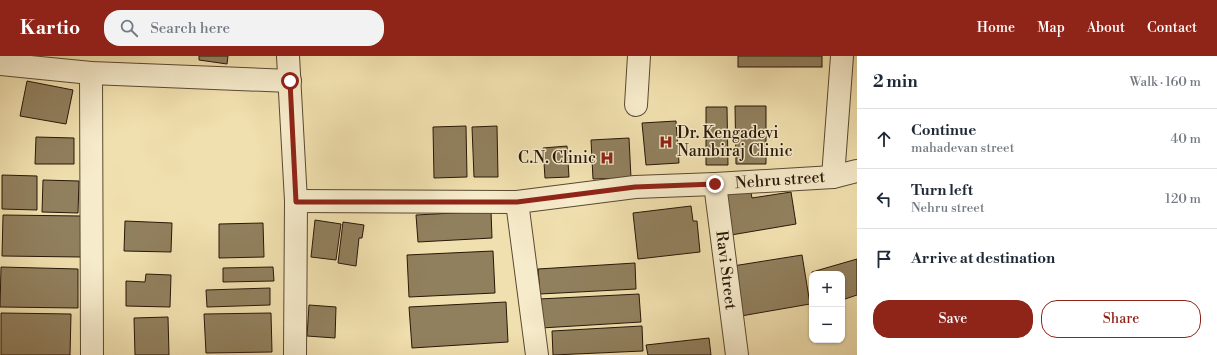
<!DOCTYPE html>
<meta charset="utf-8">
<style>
:root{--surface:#fff;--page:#f2f2f3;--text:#1f2937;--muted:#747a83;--line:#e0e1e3;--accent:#8f2418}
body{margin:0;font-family:"Libre Bodoni",serif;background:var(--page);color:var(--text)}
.controls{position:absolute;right:12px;bottom:12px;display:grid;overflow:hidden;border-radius:8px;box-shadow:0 1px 3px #0004}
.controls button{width:36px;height:36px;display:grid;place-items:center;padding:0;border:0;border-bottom:1px solid var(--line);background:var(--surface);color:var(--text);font:20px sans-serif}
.stop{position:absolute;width:12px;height:12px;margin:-9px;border:3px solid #8f2418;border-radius:50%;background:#fff}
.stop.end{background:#8f2418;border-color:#fff;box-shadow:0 1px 4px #0008}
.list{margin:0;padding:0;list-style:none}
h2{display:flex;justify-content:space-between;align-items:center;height:52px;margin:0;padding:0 16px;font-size:17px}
h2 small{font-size:13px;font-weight:400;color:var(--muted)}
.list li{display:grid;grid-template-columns:26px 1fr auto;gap:12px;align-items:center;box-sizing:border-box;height:60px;padding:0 16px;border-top:1px solid var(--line)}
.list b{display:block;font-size:15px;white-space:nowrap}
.list p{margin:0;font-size:13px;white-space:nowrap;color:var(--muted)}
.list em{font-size:13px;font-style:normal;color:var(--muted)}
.actions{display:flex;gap:8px;padding:12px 16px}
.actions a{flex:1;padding:9px 0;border:1px solid var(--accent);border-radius:16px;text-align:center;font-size:14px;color:var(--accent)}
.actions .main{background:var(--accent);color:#fff}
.icon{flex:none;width:22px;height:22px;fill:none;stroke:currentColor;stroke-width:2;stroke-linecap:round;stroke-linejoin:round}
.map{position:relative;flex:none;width:857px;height:299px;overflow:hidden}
header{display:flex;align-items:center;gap:24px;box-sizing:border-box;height:56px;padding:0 20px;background:var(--accent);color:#fff}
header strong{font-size:19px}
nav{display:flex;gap:22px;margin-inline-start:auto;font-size:14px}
.search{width:280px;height:36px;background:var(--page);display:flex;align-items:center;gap:10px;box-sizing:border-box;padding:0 14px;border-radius:16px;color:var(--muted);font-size:15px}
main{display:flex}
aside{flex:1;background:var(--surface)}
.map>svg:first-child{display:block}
.building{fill:#91805e;stroke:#281707}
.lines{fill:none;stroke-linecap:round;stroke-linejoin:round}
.minor-casing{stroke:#5a4931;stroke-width:24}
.minor{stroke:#f6ebcb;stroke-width:22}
.route{stroke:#8f2418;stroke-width:5}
.labels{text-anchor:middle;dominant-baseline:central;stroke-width:3;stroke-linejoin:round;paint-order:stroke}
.poi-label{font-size:16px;fill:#281707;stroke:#f6ebcb;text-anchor:start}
.street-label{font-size:16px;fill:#281707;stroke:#f6ebcb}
</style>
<header>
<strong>Kartio</strong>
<div class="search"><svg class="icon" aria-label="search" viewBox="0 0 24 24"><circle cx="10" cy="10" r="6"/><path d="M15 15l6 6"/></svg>Search here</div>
<nav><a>Home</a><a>Map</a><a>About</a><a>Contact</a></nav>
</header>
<main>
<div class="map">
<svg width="857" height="299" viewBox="0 0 857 299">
<rect width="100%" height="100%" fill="#f1e0af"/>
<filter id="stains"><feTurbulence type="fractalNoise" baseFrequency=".005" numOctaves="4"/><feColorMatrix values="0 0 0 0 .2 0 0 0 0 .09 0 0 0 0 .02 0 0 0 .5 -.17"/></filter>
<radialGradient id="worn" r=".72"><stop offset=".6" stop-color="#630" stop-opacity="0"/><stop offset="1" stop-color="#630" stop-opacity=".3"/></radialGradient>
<g class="building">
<path d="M199,0H228L227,8L199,4Z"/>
<rect x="738" y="0" width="84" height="11"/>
<path d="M27,25L73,34L66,68L20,60Z"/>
<path d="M735,50H766V108H736Z"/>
<path d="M706,51H727L728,109H706Z"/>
<path d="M676,65L679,107L646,109L642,67Z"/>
<path d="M466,70L467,121L434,122L433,71Z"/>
<path d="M497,70L498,121H474L472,71Z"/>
<path d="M36,81L74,82V108H35Z"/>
<path d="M629,82L631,122L593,123L591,84Z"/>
<path d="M567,90L569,121L545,122L543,92Z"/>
<path d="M2,119L37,120V154L2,153Z"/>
<path d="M43,124L79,125L78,157L42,156Z"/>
<path d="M750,132L752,142L791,136L796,168L731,179L724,136Z"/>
<path d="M691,150L693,165H697L700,196L638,203L633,157Z"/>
<path d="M491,155L492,182L418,186L416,159Z"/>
<path d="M3,159L81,160V201L2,200Z"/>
<path d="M315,164L341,168L336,204L311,201Z"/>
<path d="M125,165L172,167L171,196L124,195Z"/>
<path d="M343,166L364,169L362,182H359L356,210L338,207Z"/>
<path d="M263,167L264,201L219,202V168Z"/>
<path d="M493,195L495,237L409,241L407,199Z"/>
<path d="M802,199L810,248L741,260L733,210Z"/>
<path d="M857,203V239L842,244V218H812V216Z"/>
<path d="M635,207L636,233L540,238L538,213Z"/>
<path d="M1,211L78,213V252L0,251Z"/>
<path d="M273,211L274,225L223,226V212Z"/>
<path d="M146,218L171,219L170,251L126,250V225L145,226Z"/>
<path d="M270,232V249L207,251L206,234Z"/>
<path d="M639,238L641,266L541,272L539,243Z"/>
<path d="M506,246L508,286L412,292L409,251Z"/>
<path d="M309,249L336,251L335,282L307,280Z"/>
<path d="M1,257L71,258L70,299H1Z"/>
<path d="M271,257L272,296L206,297L204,258Z"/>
<path d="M168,261L169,299H135L134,262Z"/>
<path d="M642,270L643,295L553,299L552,275Z"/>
<path d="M709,282L711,299H648L646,289Z"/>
</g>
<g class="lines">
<g class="minor-casing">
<g id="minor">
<path d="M288,0L296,145L295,299"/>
<path d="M0,8L91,17L290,25"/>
<path d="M91,17L92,299"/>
<path d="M636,49L639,0"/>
<path d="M833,121L842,0"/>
<path d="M715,128L737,299"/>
<path d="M296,145L517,146L635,131L715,128L833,121L857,115"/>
<path d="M517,146L537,299"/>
</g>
</g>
<use href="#minor" class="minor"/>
</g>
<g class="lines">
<path class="route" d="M290,25L296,146H517L635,131L715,128"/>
</g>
<defs>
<g id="hospital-bare" transform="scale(1.08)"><path d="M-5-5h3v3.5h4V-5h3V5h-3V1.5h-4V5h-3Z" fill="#8f2418" stroke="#f6ebcb" stroke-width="2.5" paint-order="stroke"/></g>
</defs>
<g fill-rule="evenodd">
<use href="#hospital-bare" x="666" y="86"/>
<use href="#hospital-bare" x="607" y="102"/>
</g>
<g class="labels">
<g class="poi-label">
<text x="677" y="77">Dr. Kengadevi<tspan x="677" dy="18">Nambiraj Clinic</tspan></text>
<text x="596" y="102" text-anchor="end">C.N. Clinic</text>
</g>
<g class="street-label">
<text transform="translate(780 124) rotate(-4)">Nehru street</text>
<text transform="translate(726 214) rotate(83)">Ravi Street</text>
</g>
</g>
<rect width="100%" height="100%" filter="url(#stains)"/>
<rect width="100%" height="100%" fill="url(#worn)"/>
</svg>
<div class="controls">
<button>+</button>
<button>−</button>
</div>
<div class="stop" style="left:290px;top:25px"></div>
<div class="stop end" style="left:715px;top:128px"></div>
</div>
<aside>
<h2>2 min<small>Walk · 160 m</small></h2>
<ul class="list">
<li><svg class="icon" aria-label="ahead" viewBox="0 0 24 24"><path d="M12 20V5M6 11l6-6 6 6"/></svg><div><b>Continue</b><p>mahadevan street</p></div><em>40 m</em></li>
<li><svg class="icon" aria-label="left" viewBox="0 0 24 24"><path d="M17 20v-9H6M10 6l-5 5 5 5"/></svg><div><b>Turn left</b><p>Nehru street</p></div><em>120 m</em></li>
<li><svg class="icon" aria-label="arrive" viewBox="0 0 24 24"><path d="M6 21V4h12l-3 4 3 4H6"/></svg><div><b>Arrive at destination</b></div></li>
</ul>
<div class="actions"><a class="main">Save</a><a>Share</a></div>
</aside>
</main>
